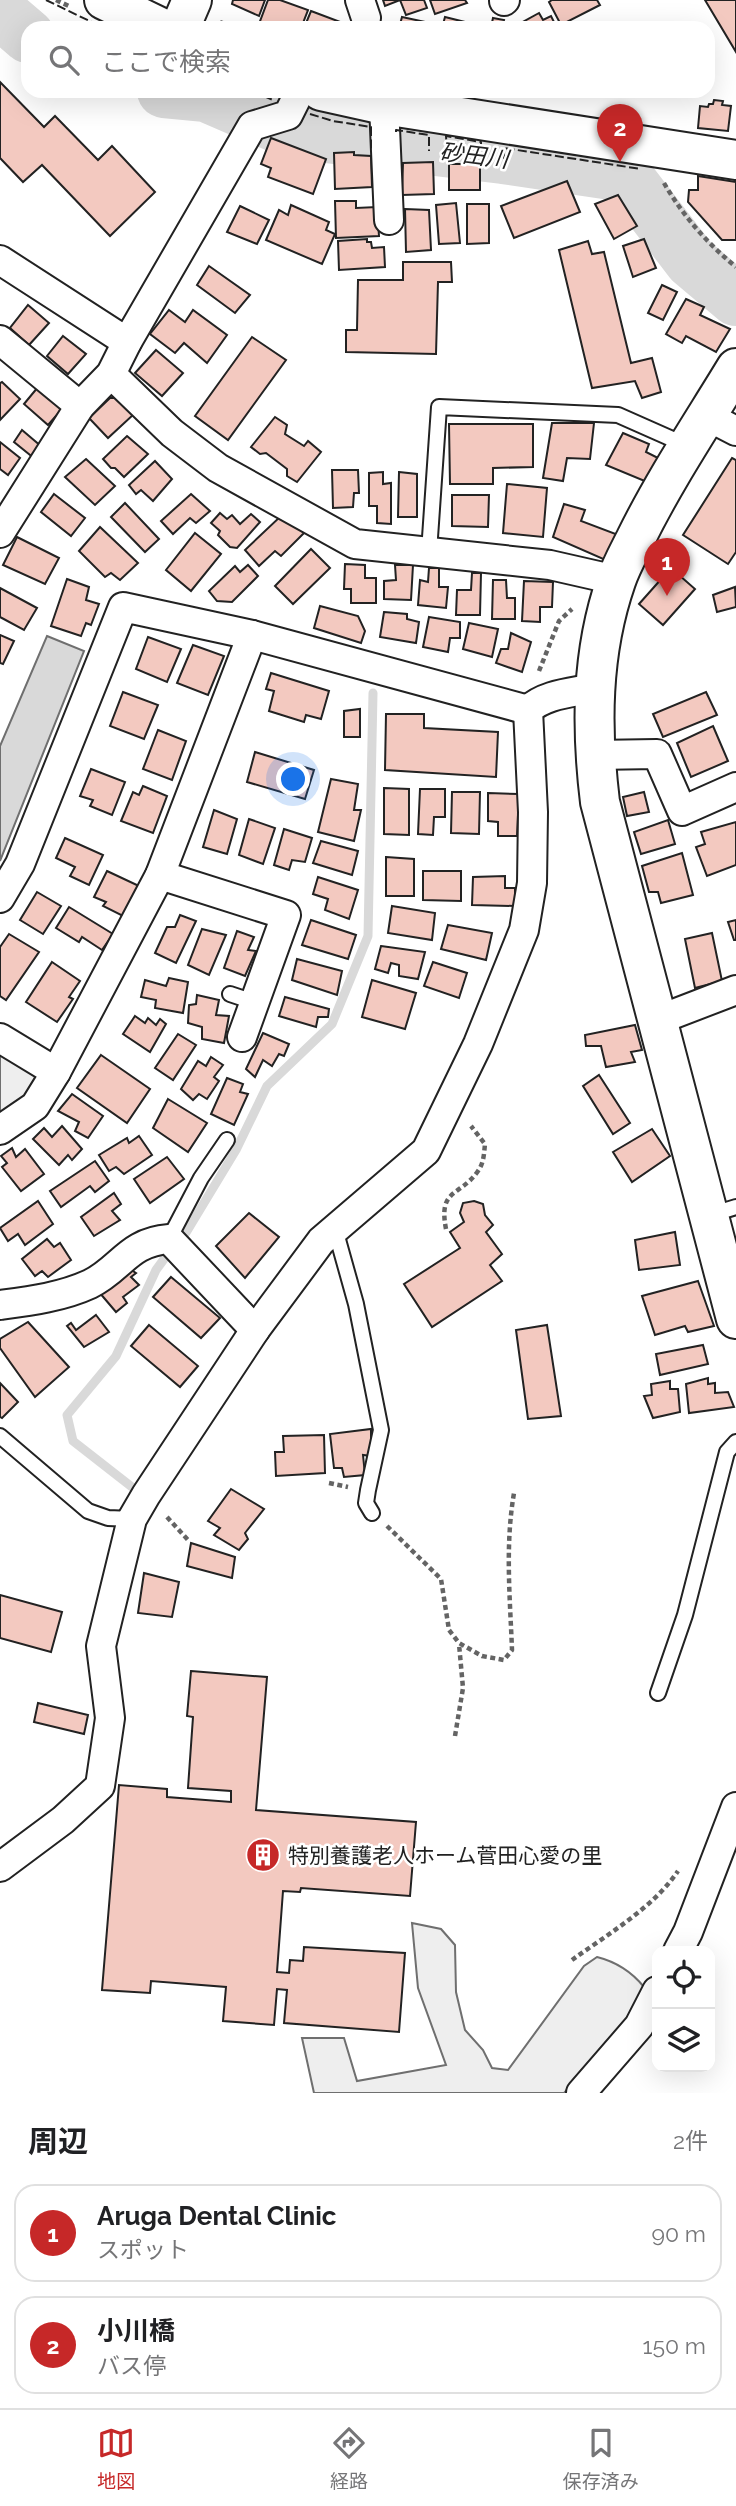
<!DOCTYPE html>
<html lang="ja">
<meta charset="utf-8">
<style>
:root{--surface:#fff;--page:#f6f6f6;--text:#202124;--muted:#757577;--line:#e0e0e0;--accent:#c62828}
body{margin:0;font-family:Raleway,"Noto Sans JP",sans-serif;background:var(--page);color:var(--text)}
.controls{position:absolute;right:21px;bottom:21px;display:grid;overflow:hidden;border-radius:14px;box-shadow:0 7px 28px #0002}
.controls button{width:63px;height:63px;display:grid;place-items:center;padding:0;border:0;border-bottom:2px solid var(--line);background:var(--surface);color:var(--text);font:35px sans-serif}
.you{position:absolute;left:294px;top:780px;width:24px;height:24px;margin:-18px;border:5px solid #fff;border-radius:50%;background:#1a73e8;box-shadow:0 0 0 10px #1a73e833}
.badge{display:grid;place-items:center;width:46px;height:46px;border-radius:50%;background:var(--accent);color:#fff;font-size:23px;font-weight:700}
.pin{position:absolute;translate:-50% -58px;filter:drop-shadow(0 2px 4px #0008)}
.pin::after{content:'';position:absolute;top:37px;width:24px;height:21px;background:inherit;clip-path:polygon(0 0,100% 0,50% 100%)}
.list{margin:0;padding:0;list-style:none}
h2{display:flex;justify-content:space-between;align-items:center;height:91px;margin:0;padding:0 28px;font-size:30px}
h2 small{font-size:23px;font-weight:400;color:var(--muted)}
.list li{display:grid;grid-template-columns:46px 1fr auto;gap:21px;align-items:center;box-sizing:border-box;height:98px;margin:0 14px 14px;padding:0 14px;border:2px solid var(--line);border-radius:21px}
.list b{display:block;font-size:26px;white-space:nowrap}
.list p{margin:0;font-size:23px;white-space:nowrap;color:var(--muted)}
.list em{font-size:23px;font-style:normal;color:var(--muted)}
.icon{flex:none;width:38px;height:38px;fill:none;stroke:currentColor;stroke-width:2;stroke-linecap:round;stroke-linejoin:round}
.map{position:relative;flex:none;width:736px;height:2093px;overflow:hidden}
.search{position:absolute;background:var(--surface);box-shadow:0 7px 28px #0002;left:21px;right:21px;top:21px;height:77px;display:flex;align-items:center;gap:18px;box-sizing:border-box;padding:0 24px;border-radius:21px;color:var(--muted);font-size:26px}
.sheet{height:315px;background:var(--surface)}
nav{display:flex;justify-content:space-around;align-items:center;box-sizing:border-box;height:98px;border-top:2px solid var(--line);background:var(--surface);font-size:19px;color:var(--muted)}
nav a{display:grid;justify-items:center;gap:4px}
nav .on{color:var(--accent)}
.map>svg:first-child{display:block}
.green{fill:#eee;stroke:#6f6f6f;stroke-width:2}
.water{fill:#d9d9d9;stroke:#6f6f6f;stroke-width:2}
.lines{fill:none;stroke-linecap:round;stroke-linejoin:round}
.stream{stroke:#d9d9d9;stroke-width:9}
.river{stroke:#d9d9d9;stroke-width:54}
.building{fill:#f3c9c0;stroke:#222;stroke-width:2}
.lane-casing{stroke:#222;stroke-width:18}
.street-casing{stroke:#222;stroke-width:32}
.secondary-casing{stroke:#222;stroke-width:42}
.path{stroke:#646464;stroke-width:4.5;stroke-dasharray:5 3.5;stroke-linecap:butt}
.lane{stroke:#fff;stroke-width:14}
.street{stroke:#fff;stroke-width:28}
.secondary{stroke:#fff;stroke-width:38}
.fence{stroke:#222;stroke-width:2;stroke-dasharray:9 3.5;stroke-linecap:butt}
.labels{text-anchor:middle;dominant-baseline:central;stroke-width:5;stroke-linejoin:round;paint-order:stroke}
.poi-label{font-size:21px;fill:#222;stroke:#fff;text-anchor:start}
.water-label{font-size:23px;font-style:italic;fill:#222;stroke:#fff}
</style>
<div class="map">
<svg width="736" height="2093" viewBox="0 0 736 2093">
<rect width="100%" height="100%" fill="#fff"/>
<g class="green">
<path d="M0,1049L42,1075L23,1101L0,1116Z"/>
<path d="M412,1923L441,1929L455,1945L456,1992L465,2030L483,2050L492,2068L508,2070L584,1966L597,1957C617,1962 631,1971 644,1987L623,2031L564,2093H314L302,2038H344L357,2081L446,2065L418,1988Z"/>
</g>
<path class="water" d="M47,636L84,651L0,861V746Z"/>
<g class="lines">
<g class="stream">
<path d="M184,1236L236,1150L267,1086L332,1024L368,936L373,693"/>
<path d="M137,1491L73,1441L67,1415L116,1356L156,1270L170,1251"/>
</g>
<g class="river">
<path d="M0,12L28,36"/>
<path d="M164,91L206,95L292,132L503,157L625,175L691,261L736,299"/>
</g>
</g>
<g class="building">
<path d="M233,0H265L259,16L232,4Z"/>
<path d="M268,0H280L308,10L301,28H269L259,24Z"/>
<path d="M383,0H424L427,8L406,15L400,0L385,6Z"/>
<path d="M430,0H465L467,3L435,14Z"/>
<path d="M552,0H597L600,5L561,25L549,2Z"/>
<path d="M705,0H736V52Z"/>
<path d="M311,11L351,26L350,28H304Z"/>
<path d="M539,13L543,20L551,16L557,28H521L523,27L521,23Z"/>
<path d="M402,17L430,23L429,28H399Z"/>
<path d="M445,17L469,23L467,28H442Z"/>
<path d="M493,18L504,20L502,28H471L472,23L491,27Z"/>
<path d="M0,82L44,127L55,116L98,160L112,146L155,192L110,236L42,165L23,182L0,158Z"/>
<path d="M714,100L723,101L722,105L731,106L728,131L698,128L700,106L708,107L709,104H713Z"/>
<path d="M271,138L326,159L313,194L268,177L271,168L261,164Z"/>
<path d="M354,152V155L371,156L372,187L335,189L334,153Z"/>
<path d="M433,162L434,194L402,195L403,163Z"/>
<rect x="449" y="164" width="31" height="26"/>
<path d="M698,176L736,182V240H722L688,202L689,190H698Z"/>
<path d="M567,181L580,212L514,238L501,206Z"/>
<path d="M618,195L637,226L614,239L595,204Z"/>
<path d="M335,201H356V208L377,207L379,236L336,238Z"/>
<path d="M456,203L460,243L439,244L436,205Z"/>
<path d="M467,204H489V243L467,244Z"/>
<path d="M291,205L329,222L326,230L335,234L322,264L266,240L279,210L288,215Z"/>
<path d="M240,206L269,220L257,244L227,232Z"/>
<path d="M405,209L429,210L431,250L406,252Z"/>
<path d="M367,239V242H371L372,248L384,247L385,267L339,270L338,241Z"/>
<path d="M644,239L656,268L633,277L623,246Z"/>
<path d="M588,241L592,254L604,252L631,363L652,358L661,392L642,398L635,381L592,388L559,250Z"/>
<path d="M403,262H451L452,282H438L436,354L346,352V330H357L358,280H403Z"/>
<path d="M209,266L250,295L235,313L197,285Z"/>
<path d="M662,285L677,292L663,320L648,313Z"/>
<path d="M686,299L704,307L700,315L730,329L716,352L686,336L682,343L666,334Z"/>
<path d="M28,305L49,323L29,345L10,328Z"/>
<path d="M169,310L185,322L193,310L227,335L207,363L184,343L175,353L150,334Z"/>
<path d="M63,336L86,354L68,374L47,356Z"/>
<path d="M252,337L286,360L228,440L195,416Z"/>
<path d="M156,350L183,373L162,396L135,373Z"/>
<path d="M2,382L20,399L0,420V383Z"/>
<path d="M38,387L63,408L48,425L24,404Z"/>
<path d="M110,398H119L134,414L108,438L89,418Z"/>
<path d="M275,417L287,425L285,434L304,446L308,441L321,452L297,482L287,476V469L266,453L260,454L251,447Z"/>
<path d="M552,423H594L590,459L567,458L563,481L543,478Z"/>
<path d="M449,424H533V467L493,468V484H450Z"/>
<path d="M22,430L42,447L35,459L14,442Z"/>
<path d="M623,433L649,444L646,452L660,459L647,482L606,465Z"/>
<path d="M127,436L148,454L124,477L115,468H111L103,459Z"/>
<path d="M0,442L20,458L8,475L0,469Z"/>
<path d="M732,458L736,460V552L728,564L683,535Z"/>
<path d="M86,459L115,486L95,505L65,477Z"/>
<path d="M155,461L172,479L153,501L141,490L136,494L129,485Z"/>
<path d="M332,470H358L359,493H354L353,507L333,508Z"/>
<path d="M383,472V484L391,483V524L377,523V506H369V473Z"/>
<path d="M399,472L417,474V517H398Z"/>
<path d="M507,484L547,488L543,537L503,533Z"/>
<path d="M54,494L85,518L71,536L41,512Z"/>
<path d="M191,494L210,511L196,523L190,518L173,534L161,521Z"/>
<path d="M452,495H489L488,527L452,526Z"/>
<path d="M125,503L159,539L145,552L111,517Z"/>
<path d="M564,504L585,510L581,521L621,536L610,562L553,537Z"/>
<path d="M220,513L227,519L232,515L240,524L251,514L260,522L237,548L230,547L218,535L220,531L211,523Z"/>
<path d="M283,514L304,533L281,556L275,551L259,566L245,550Z"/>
<path d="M100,527L138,563L120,580L111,573L105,577L79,551Z"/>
<path d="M195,533L221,554L191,591L166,570Z"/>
<path d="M17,537L59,558L45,584L3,565Z"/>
<path d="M311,549L330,568L293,604L275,586Z"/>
<path d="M345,564L365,565V578H376V603H351V589H344Z"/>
<path d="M248,565L258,576L232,602L217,601L209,591L235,566L240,572Z"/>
<path d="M395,565H413L411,600L384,599V581L396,580Z"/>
<path d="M429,568H439V587H448L446,608L418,605L420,580L428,582Z"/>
<path d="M671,568L695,589L663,625L639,604Z"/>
<path d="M472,573H481L480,615H456L457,590H471Z"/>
<path d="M67,579L89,587L86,600L99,604L91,625L86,623L81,636L51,626Z"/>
<path d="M493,580H506L507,598H515V619H492Z"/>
<path d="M524,581L553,582L552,607H540V622L522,621Z"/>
<path d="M735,587L736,607L717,612L713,595Z"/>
<path d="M0,588L37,608L24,630L0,617Z"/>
<path d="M320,606L358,616L365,631L361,643L314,628Z"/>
<path d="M384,612L407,614V619L419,622L416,643L380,637Z"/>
<path d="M429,617L460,622V638H450L448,652L423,647Z"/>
<path d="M469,623L498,629L492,657L463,649Z"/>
<path d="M511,633L531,642L522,672L496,663L501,649H508Z"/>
<path d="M0,635L14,641L3,664L0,663Z"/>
<path d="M148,637L181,649L167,682L136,669Z"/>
<path d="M193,645L224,656L208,695L177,683Z"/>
<path d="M271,673L329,691L321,719L306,715L304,722L269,711L274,691L266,689Z"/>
<path d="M123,692L158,705L144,739L110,726Z"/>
<path d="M706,692L717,715L663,737L653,714Z"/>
<path d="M360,709V737H344V711Z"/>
<path d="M386,714H424V728L498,732L496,777L385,770Z"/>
<path d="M713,726L728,761L691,777L677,743Z"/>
<path d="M158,730L186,741L172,780L143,769Z"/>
<path d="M255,752L314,770L305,799L247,782Z"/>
<path d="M91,769L125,782L112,815L90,806L93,800L80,796Z"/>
<path d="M331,779L358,784L354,810H361L354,841L318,832Z"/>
<path d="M143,786L167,796L153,833L121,821L133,792L139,795Z"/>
<path d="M384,788L409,789V835L384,834Z"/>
<path d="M420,789H445V817H434L433,835L418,834Z"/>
<path d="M452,792H480L479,834L451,833Z"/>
<path d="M644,792L649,812L627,816L623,797Z"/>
<path d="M488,793L519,794L517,836H498V822L488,821Z"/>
<path d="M214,810L237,819L227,854L203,847Z"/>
<path d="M249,819L275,828L263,864L239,855Z"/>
<path d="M668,820L675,844L641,854L634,832Z"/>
<path d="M736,822V865L707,876L696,847L705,844L701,832Z"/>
<path d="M284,829L312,838L305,862L292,860L289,870L274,865Z"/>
<path d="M65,838L103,855L89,885L70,876L75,867L56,858Z"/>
<path d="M321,841L358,851L352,875L313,863Z"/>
<path d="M682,853L693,895L661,903L658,892H649L642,866Z"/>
<path d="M386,857L414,859V896H386Z"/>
<path d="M107,871L139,886L123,916L103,906L106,902L94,897Z"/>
<path d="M423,871H461V901L423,900Z"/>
<path d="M505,876V888H515V906L472,905L473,877Z"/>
<path d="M318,877L358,890L349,919L325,910L328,899L313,894Z"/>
<path d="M37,892L61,906L43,934L20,920Z"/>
<path d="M392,906L435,913L432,940L388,933Z"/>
<path d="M69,907L113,934L102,950L82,937L79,942L56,928Z"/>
<path d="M180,915L196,921L176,963L155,953L167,927H175Z"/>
<path d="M311,920L356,935L348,959L302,945Z"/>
<path d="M736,920V940H734L728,922Z"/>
<path d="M448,925L492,933L486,960L441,949Z"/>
<path d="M202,929L226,935L209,975L188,965Z"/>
<path d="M237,931L254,937L248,950L256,951L245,976L224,968Z"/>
<path d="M712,933L722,981L695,988L685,939Z"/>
<path d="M9,934L39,952L6,1000L0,996V947Z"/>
<path d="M381,946L425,952L418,979L399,976V965L391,963L388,973L375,969Z"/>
<path d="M297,959L342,971L337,995L292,980Z"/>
<path d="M52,962L80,981L69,997L73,999L57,1022L26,1002Z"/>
<path d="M433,962L467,973L459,998L424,986Z"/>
<path d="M169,978L188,982L183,1013L155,1008L156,1000L141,997L145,980L166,986Z"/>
<path d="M372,980L416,993L405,1029L362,1017Z"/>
<path d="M197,995L219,1000L216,1015L229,1016L224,1043L202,1039V1027L188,1023L189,1005L196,1004Z"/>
<path d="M285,997L329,1009L328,1017H318L316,1027L279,1016Z"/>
<path d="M135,1016L145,1023L148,1018L156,1025L160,1019L166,1024L150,1052L123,1034Z"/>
<path d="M635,1025L642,1050L631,1052L635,1062L606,1067L601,1046H586L585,1035Z"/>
<path d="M263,1033L289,1044L284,1056L279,1054L272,1066L263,1060L255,1077L246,1069Z"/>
<path d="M178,1034L196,1045L173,1080L155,1068Z"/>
<path d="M101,1055L150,1089L127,1123L77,1088Z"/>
<path d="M211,1057L223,1065L214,1077L219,1081L207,1099L199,1094L193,1100L181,1089L198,1061L206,1066Z"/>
<path d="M599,1075L630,1123L613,1134L583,1086Z"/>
<path d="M227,1078L243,1084L240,1092L248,1094L234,1125L211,1114Z"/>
<path d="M72,1094L103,1116L88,1138L75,1131L79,1122L58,1111Z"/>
<path d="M168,1099L207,1123L188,1152L153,1128Z"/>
<path d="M62,1126L82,1149L72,1160L68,1155L59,1165L33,1139L44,1128L52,1137Z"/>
<path d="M652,1129L670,1156L632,1182L613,1152Z"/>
<path d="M139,1136L152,1155L124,1174L116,1167L109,1171L99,1155L127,1138L129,1143Z"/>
<path d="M12,1148L16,1157L25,1149L44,1174L21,1191L2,1167L7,1163L1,1156Z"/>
<path d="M167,1157L184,1179L150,1203L134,1179Z"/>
<path d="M95,1161L109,1181L95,1192L90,1186L61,1207L50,1191Z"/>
<path d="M114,1193L121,1204L112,1211L120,1220L94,1236L81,1217Z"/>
<path d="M38,1201L53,1224L25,1245L18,1234L8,1241L0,1228Z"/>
<path d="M474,1201L483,1204L485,1215L493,1225L486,1232L502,1254L490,1265L502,1281L432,1327L404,1284L460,1248L450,1232L464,1222L460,1213L463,1203Z"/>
<path d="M249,1213L279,1237L245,1278L216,1246Z"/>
<path d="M675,1232L680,1265L639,1270L635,1240Z"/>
<path d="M47,1239L54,1247L60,1243L71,1260L48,1277L42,1271L35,1276L22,1259Z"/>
<path d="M128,1268L136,1273L131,1277L139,1285L123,1297L127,1303L116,1312L99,1292Z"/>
<path d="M171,1277L220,1318L201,1338L153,1297Z"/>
<path d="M698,1281L714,1326L688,1332L685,1326L655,1335L642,1296Z"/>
<path d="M96,1315L109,1332L84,1347L67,1326L71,1323L76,1330Z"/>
<path d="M28,1322L69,1367L35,1397L0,1348V1339Z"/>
<path d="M149,1325L198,1366L180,1387L131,1346Z"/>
<path d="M547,1325L561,1416L528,1419L516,1330Z"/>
<path d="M703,1345L708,1364L660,1375L656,1354Z"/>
<path d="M708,1378V1384L715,1383V1393L728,1392L734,1407L689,1413L686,1384Z"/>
<path d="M670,1381V1389H678L680,1412L653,1418L644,1396L652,1395L651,1384Z"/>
<path d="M0,1383L18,1402L2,1418L0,1417Z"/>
<path d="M371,1429V1456L363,1455L365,1475L344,1477L342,1468H334L330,1434Z"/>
<path d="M324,1435L325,1473L276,1476L275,1452H284L283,1436Z"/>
<path d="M231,1489L264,1509L245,1533L248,1539L239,1550L214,1535L220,1528L208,1521Z"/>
<path d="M191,1543L235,1557L232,1578L187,1566Z"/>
<path d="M144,1573L179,1582L172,1617L138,1613Z"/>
<path d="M0,1595L62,1612L51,1652L0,1638Z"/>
<path d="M191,1671L267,1677L256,1810L416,1822L410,1896L301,1888L300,1892L283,1891L277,1972L289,1973L290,1960L303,1961L304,1947L405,1953L399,2032L284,2023L287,1990L277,1989L274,2025L223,2021L226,1987L151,1981L150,1993L102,1990L119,1785L167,1789V1797L231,1802V1791L188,1788L193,1717L187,1716Z"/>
<path d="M38,1703L88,1715L84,1734L34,1722Z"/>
</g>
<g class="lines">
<g class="lane-casing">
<g id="lane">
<path d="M429,552L439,407L618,415L688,446"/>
<path d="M230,994L254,1002"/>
<path d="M710,1215L736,1207"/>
<path d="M335,1229L356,1304L381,1430L368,1490L366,1503L372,1513"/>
<path d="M169,1239L201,1178L227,1140"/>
<path d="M0,1436L88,1511L108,1518L132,1519"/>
<path d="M658,1693L685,1615L727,1452L736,1442"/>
</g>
</g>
<g class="street-casing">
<g id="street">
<path d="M360,0L366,18"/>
<path d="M504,1L505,0"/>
<path d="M384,105L389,220"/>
<path d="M0,260L127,342"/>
<path d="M0,340L80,406"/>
<path d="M111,374L172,433L218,468L355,544L550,565L616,580"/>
<path d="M707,416L736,431"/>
<path d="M0,533L80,406L111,374L127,342L252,126L288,115L300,91"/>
<path d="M594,755L657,754L682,811L736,787"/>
<path d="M160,875L286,915L242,1037"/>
<path d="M0,898L20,864L123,607L252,635L528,710"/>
<path d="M658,1020L736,990"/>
<path d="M0,1038L56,1072"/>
<path d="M0,1130L35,1106L56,1072L160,875L252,635"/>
<path d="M0,1305C30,1301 62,1297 90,1284C121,1269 128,1242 169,1239L255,1330"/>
<path d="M0,1867L63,1820L100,1786L110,1718L101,1646L132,1519L146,1495L255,1330L321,1241L426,1151L478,1044L524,930L532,883L533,812L528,710C545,694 571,693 594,688"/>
<path d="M678,1951L688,1932L736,1807"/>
<path d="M581,2093L639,2026L657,1991"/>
</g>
</g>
<g class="secondary-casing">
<g id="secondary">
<path d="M104,0L162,28"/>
<path d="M180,28L192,0"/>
<path d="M321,91L384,105L736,160"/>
<path d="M736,368C702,424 665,479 636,538C629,552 621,566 616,581C591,653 591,728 600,802L736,1319"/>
</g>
</g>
<g class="path">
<path d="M56,0L71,7"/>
<path d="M220,22L236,28"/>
<path d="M664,183C683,216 707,243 736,267"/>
<path d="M539,671L559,621L572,609"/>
<path d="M446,1229C438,1188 460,1197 478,1171C484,1163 484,1153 485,1144L471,1126"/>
<path d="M329,1483L348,1487"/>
<path d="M167,1517L188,1540"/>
<path d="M387,1526L441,1579L449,1630L459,1643L482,1656L504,1660L512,1650C510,1597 505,1545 514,1493"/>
<path d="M455,1736L463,1688L459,1644"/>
<path d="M572,1960C608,1934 653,1908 678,1871"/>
</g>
<use href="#lane" class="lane"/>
<use href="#street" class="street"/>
<use href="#secondary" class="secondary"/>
<g class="fence">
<path d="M46,0L104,28"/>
<path d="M252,91L273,100"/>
<path d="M310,114L333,121L371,127V149"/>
<path d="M396,132V130L429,135V151"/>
<path d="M447,152L446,136L481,142V157"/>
<path d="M504,159V148L641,169"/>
</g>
</g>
<defs>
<g id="building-disc" transform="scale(1.75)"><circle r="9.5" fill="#c62828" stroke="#fff"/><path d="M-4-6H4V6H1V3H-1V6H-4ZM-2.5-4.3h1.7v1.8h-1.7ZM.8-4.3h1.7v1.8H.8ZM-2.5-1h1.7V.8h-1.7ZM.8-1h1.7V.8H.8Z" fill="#fff"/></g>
</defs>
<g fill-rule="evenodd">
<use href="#building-disc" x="263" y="1855"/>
</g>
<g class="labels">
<g class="poi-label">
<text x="288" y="1855">特別養護老人ホーム菅田心愛の里</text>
</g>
<g class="water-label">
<text transform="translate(474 155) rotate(7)">砂田川</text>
</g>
</g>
</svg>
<div class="controls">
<button><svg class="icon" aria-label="locate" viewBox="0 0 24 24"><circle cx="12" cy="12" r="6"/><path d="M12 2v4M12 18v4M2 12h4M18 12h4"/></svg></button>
<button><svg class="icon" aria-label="layers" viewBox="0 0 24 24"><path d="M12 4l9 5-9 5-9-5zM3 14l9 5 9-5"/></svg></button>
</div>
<div class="you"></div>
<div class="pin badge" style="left:667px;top:596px">1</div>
<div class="pin badge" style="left:620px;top:162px">2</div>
<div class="search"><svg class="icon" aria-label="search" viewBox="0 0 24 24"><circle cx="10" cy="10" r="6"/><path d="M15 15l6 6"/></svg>ここで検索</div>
</div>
<section class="sheet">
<h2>周辺<small>2件</small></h2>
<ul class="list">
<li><span class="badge">1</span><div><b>Aruga Dental Clinic</b><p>スポット</p></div><em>90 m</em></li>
<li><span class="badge">2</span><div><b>小川橋</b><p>バス停</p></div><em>150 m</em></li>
</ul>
</section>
<nav>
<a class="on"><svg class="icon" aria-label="map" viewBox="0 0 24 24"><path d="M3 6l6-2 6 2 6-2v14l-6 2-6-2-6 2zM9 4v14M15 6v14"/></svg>地図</a>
<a><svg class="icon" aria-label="directions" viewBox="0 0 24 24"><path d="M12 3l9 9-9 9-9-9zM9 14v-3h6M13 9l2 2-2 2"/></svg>経路</a>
<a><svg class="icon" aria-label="saved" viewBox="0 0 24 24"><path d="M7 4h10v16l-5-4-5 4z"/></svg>保存済み</a>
</nav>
